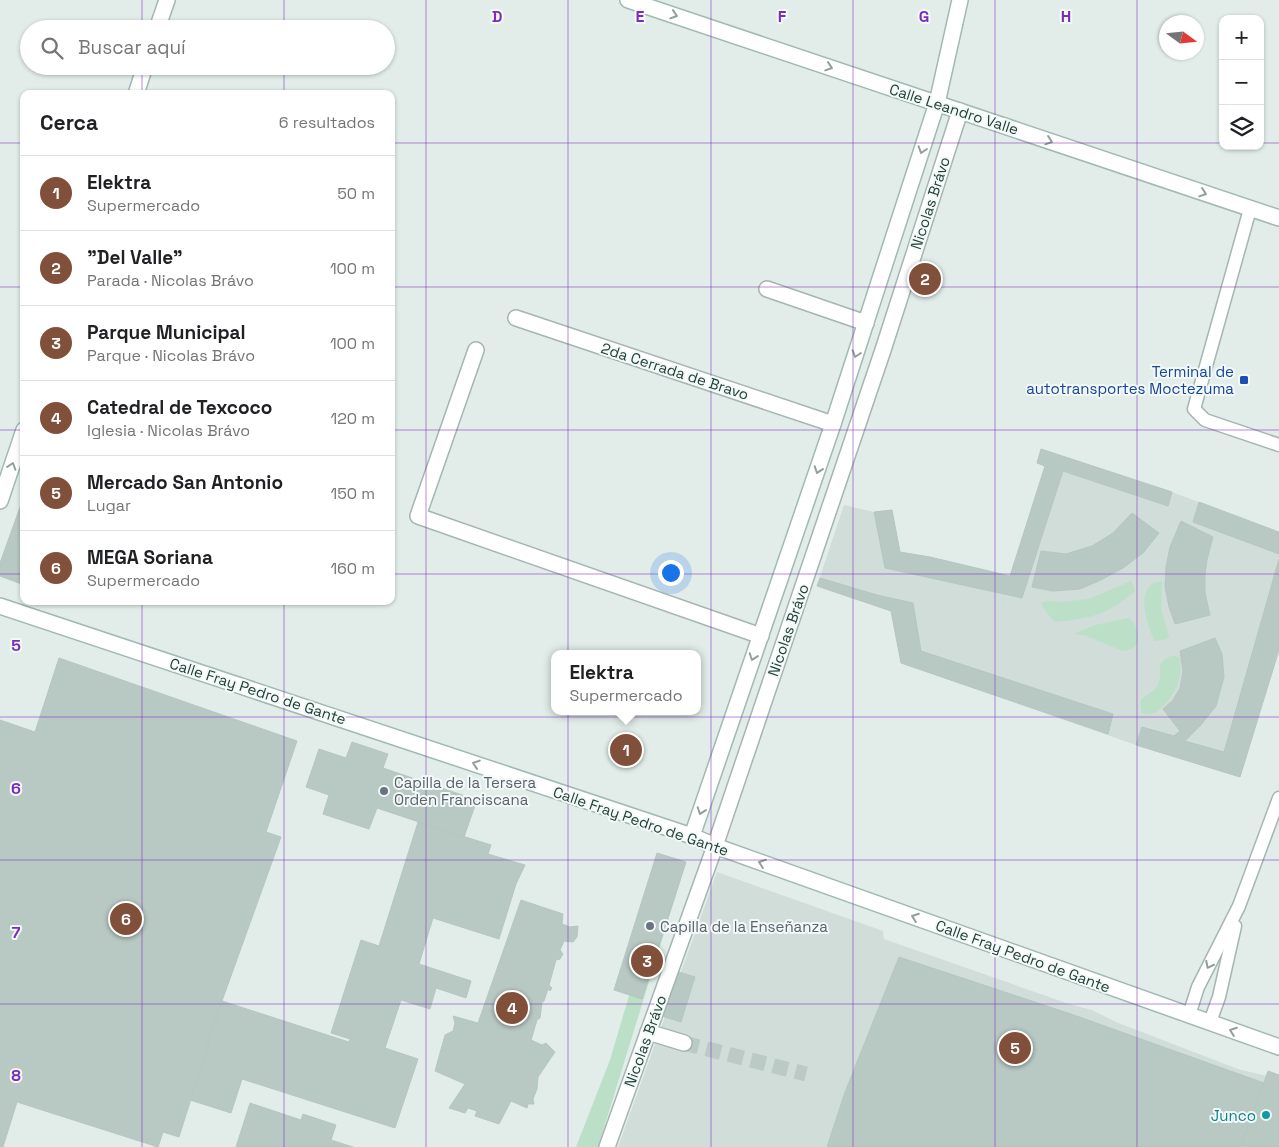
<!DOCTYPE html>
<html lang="es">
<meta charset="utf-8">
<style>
:root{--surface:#fff;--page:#f2f2f2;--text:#202124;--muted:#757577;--line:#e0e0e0;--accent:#80503b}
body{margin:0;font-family:"Space Grotesk",sans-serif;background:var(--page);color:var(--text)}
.controls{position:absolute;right:15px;top:15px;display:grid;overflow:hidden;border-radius:10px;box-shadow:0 1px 4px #0004}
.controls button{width:45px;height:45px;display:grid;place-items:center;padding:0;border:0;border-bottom:1px solid var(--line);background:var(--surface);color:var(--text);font:25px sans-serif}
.compass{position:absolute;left:1159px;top:15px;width:45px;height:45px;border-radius:50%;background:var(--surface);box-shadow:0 1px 4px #0004;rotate:105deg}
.you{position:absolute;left:670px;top:572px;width:18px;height:18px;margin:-12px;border:4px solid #fff;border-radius:50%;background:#1a73e8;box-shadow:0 0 0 8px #1a73e833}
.badge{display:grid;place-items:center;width:32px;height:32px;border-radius:50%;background:var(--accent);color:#fff;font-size:16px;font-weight:700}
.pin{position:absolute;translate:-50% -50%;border:2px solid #fff;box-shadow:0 1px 5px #0006}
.popup{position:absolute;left:551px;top:650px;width:150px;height:65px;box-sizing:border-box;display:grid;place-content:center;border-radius:10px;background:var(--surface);filter:drop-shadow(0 1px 4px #0005);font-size:16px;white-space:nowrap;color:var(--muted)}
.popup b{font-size:19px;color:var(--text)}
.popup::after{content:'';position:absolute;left:50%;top:100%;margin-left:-10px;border:10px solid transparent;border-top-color:var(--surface)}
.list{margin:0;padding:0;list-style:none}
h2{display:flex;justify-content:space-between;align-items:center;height:65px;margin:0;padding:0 20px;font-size:21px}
h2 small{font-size:16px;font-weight:400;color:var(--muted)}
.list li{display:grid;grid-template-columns:32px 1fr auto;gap:15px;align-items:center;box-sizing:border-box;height:75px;padding:0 20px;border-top:1px solid var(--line)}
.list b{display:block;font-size:19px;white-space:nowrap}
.list p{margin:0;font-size:16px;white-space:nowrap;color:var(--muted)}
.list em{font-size:16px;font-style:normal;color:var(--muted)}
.icon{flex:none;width:28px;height:28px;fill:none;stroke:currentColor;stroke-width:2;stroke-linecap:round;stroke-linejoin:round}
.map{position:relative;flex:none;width:1279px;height:1147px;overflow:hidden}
.search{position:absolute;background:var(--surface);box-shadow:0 1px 4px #0004;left:20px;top:20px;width:375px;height:55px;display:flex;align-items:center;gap:12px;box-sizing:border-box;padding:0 18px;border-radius:28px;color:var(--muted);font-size:19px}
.panel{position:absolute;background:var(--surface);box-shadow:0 1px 4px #0004;left:20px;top:90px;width:375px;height:515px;border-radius:10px}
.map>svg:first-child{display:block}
.built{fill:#d1ddd8}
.green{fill:#bbdfc7}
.building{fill:#b8c8c2;stroke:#b5c7c1}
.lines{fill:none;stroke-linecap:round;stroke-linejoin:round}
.street-tunnel{stroke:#bccac6;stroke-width:15;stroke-dasharray:15 8;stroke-linecap:butt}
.lane-casing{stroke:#a5b5b1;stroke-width:15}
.street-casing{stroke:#a5b5b1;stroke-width:18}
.secondary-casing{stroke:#a0b9b2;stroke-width:18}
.lane{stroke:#fff;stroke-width:12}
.street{stroke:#fff;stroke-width:15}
.secondary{stroke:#fff;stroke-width:15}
.oneway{stroke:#909f9c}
.grid{fill:none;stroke:#7b2cbf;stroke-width:1;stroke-opacity:0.55}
.transit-dot{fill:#1a4fb4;stroke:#f3f9f7;stroke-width:2}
.worship-dot{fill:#6b7280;stroke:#f3f9f7;stroke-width:2}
.culture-dot{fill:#0f9aa8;stroke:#f3f9f7;stroke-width:2}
.labels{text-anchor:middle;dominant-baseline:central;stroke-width:4;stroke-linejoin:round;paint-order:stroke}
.street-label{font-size:15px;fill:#223f39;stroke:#f3f9f7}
.transit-label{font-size:15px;fill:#164399;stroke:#f3f9f7;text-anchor:end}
.worship-label{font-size:15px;fill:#5b616d;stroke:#f3f9f7;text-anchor:start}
.culture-label{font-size:15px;fill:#0d838f;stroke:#f3f9f7;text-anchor:end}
.grid-label{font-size:16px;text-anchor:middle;font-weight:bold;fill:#7b2cbf;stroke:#f3f9f7;stroke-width:4;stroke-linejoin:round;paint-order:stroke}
</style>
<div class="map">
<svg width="1279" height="1147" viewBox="0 0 1279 1147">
<rect width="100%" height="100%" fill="#e2ede9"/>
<g class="built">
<path d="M1041,449L1172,492L1279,532V650L1240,777L1136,745L901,663L891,611L817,586L844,505L874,512L892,510L900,552L930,557L1010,576L1045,466L1037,463Z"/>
<path d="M717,872L883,931L884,939L1069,1004L1092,1010L1116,1022L1238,1069L1279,1079V1147H618Z"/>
</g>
<g class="green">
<path d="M1131,581L1135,591C1107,615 1092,618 1055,622L1047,613L1041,603L1047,601L1061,602L1089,599Z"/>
<path d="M1162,581L1161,609L1169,637L1164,640L1155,641C1147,624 1133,584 1162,581Z"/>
<path d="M1129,618L1134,623L1138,634L1137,643L1132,649L1123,651L1084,635L1074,634L1095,625Z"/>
<path d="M1171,656H1176L1180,659C1183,678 1176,693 1163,706C1157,712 1151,716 1142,713C1142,710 1140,704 1141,701C1142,696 1154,693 1158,685C1165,670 1152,665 1171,656Z"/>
<path d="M670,857L686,862L598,1147H576L610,1060Z"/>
</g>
<g class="building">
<path d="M1041,449L1172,492L1168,506L1063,471L1022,598L885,568L874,512L892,510L900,552L930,557L1010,576L1045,466L1037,463Z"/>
<path d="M23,499H24V585L0,576V563Z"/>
<path d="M1199,502L1279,532V554L1193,522Z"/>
<path d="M1132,513L1159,533L1143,553L1123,568L1101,580L1080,589L1053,591L1032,587L1041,551L1066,554L1092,546L1113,533Z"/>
<path d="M1181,521L1213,537L1207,560L1205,574V593L1210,615L1175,624L1169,607L1165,587L1166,567L1170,547Z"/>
<path d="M1279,559V650L1240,777L1136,745L1142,727L1174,736L1180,731L1163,709L1173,700L1180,688L1183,671L1180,651L1215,638L1222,654L1224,677L1216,706L1200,726L1185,741L1224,752Z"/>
<path d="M820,578L877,595L913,603L921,651L1113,714L1108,734L901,663L891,611L817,586Z"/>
<path d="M59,658L297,741L266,832L281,837L222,1001L179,1137L163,1132L158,1147L17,1102L3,1147H0V720L35,732Z"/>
<path d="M352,742L388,754L383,768L477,800L464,837L377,808L369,829L323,814L329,795L306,787L319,749L346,758Z"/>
<path d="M418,822L491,845L488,854L525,865L516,884L499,939L433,918L419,964L471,981L466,998L436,988L430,1009L401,1000L385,1048L418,1059L395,1128L242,1079L231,1113L190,1100L222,1001L349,1042L350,1039L331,1033L361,940L379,946Z"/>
<path d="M657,853L686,862L642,999L614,990Z"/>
<path d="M521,900L563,914L562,924L570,927L578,926L577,937L573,942L564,941L560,950L563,954L560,959L556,960L549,985L552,988L550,991L548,989L544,1001L542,1002L540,1018L537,1020L531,1040L542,1045L546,1043L555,1052L538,1077L537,1089L533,1099L534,1104H528L527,1108L511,1101L499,1124L475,1116L477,1111L468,1108L465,1113L449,1108L465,1084L435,1071L445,1035L453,1031L455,1023L453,1016L478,1023Z"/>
<path d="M899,957L1071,1014L1264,1083L1240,1147H827L845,1092Z"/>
<path d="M672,970L695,977L681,1022L658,1015Z"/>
<path d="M1268,1071L1279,1075V1147H1243L1241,1146Z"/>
<path d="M250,1103L301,1120L303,1114L336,1125L331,1140L353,1147H236Z"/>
</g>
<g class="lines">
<path class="street-tunnel" d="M684,1043L806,1074"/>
<g class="lane-casing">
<g id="lane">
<path d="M1250,209L1194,409L1205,420L1279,445"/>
<path d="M1189,1015L1198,987L1239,906L1279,798"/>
<path d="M1210,1022L1219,997L1235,926"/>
</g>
</g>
<g class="street-casing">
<g id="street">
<path d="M767,289L866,323"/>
<path d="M516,318L833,424"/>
<path d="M476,350L418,516L761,636"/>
<path d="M648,1032L684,1043"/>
<path d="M607,1147L715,846L883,350L960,111"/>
</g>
</g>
<g class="secondary-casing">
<g id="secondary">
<path d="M628,0L1279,218"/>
<path d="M157,29L167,0"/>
<path d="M136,94L145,66"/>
<path d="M0,501L24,430"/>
<path d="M0,606L692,836L715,846L1279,1047"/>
<path d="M692,836L833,424L937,103L960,0"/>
</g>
</g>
<use href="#lane" class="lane"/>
<use href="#street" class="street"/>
<use href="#secondary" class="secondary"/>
</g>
<defs><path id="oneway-chevron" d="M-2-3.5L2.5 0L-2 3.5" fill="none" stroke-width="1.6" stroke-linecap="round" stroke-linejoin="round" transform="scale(1.25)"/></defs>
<g class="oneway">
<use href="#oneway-chevron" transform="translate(674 15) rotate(18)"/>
<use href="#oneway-chevron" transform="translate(829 67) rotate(18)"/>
<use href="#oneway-chevron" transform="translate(1049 141) rotate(19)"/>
<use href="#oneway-chevron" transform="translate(922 150) rotate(108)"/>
<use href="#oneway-chevron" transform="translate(1203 193) rotate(19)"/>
<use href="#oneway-chevron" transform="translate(856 354) rotate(108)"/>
<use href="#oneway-chevron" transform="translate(12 466) rotate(-72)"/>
<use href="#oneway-chevron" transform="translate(818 470) rotate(109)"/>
<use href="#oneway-chevron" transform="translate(753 657) rotate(109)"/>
<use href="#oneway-chevron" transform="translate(476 764) rotate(-162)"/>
<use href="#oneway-chevron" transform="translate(701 811) rotate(109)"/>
<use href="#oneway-chevron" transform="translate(762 863) rotate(-160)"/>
<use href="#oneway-chevron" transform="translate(915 917) rotate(-160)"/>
<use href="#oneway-chevron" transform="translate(1209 965) rotate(117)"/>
<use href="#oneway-chevron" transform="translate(1233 1031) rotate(-160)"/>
</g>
<path class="grid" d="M142,0V29M284,0V29M426,0V1147M568,0V1147M711,0V1147M853,0V1147M995,0V1147M1137,0V1147M142,66V94M284,66V94M0,143H24M391,143H1223M1260,143H1279M0,287H24M391,287H1279M0,430H24M391,430H1279M0,574H24M391,574H1279M142,601V1147M284,601V1147M0,717H1279M0,860H1279M0,1004H1279"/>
<rect class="transit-dot" x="1239" y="375" width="10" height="10" rx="2.5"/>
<g class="worship-dot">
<circle cx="384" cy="791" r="5"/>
<circle cx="650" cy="926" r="5"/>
</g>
<circle class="culture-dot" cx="1266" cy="1115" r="5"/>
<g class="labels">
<g class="street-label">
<text transform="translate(954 109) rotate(18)">Calle Leandro Valle</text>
<text transform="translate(930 203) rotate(-72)">Nicolas Brávo</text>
<text transform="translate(675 371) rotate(18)">2da Cerrada de Bravo</text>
<text transform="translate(788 630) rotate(-71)">Nicolas Brávo</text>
<text transform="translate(258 691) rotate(18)">Calle Fray Pedro de Gante</text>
<text transform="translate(641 821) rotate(19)">Calle Fray Pedro de Gante</text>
<text transform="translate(1023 956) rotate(20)">Calle Fray Pedro de Gante</text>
<text transform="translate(645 1041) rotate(-70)">Nicolas Brávo</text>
</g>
<g class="transit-label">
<text x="1234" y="371">Terminal de<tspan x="1234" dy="17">autotransportes Moctezuma</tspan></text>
</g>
<g class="worship-label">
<text x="394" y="782">Capilla de la Tersera<tspan x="394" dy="17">Orden Franciscana</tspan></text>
<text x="660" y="926">Capilla de la Enseñanza</text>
</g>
<g class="culture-label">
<text x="1256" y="1115">Junco</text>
</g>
</g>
<g class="grid-label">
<text x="497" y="22">D</text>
<text x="640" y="22">E</text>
<text x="782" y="22">F</text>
<text x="924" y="22">G</text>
<text x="1066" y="22">H</text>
<text x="16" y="651">5</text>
<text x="16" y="794">6</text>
<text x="16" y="938">7</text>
<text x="16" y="1081">8</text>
</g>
</svg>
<div class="controls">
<button>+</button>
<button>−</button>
<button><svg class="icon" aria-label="layers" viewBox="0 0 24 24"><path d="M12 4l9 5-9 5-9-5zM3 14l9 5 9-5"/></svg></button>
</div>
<svg class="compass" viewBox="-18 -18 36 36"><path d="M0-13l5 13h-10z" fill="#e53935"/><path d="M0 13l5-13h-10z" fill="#757577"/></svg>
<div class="you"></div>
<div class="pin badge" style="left:626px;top:750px">1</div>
<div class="popup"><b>Elektra</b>Supermercado</div>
<div class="pin badge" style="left:925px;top:279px">2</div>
<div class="pin badge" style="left:647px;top:961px">3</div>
<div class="pin badge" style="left:512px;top:1008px">4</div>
<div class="pin badge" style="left:1015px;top:1048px">5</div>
<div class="pin badge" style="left:126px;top:919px">6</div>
<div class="search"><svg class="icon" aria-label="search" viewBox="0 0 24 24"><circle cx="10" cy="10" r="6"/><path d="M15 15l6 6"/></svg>Buscar aquí</div>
<section class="panel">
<h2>Cerca<small>6 resultados</small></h2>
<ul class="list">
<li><span class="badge">1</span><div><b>Elektra</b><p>Supermercado</p></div><em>50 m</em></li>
<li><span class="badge">2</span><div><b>&quot;Del Valle&quot;</b><p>Parada · Nicolas Brávo</p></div><em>100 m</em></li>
<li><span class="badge">3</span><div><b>Parque Municipal</b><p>Parque · Nicolas Brávo</p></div><em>100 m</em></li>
<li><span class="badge">4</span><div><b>Catedral de Texcoco</b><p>Iglesia · Nicolas Brávo</p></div><em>120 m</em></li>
<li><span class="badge">5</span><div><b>Mercado San Antonio</b><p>Lugar</p></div><em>150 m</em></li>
<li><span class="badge">6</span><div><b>MEGA Soriana</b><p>Supermercado</p></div><em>160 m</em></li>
</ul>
</section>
</div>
